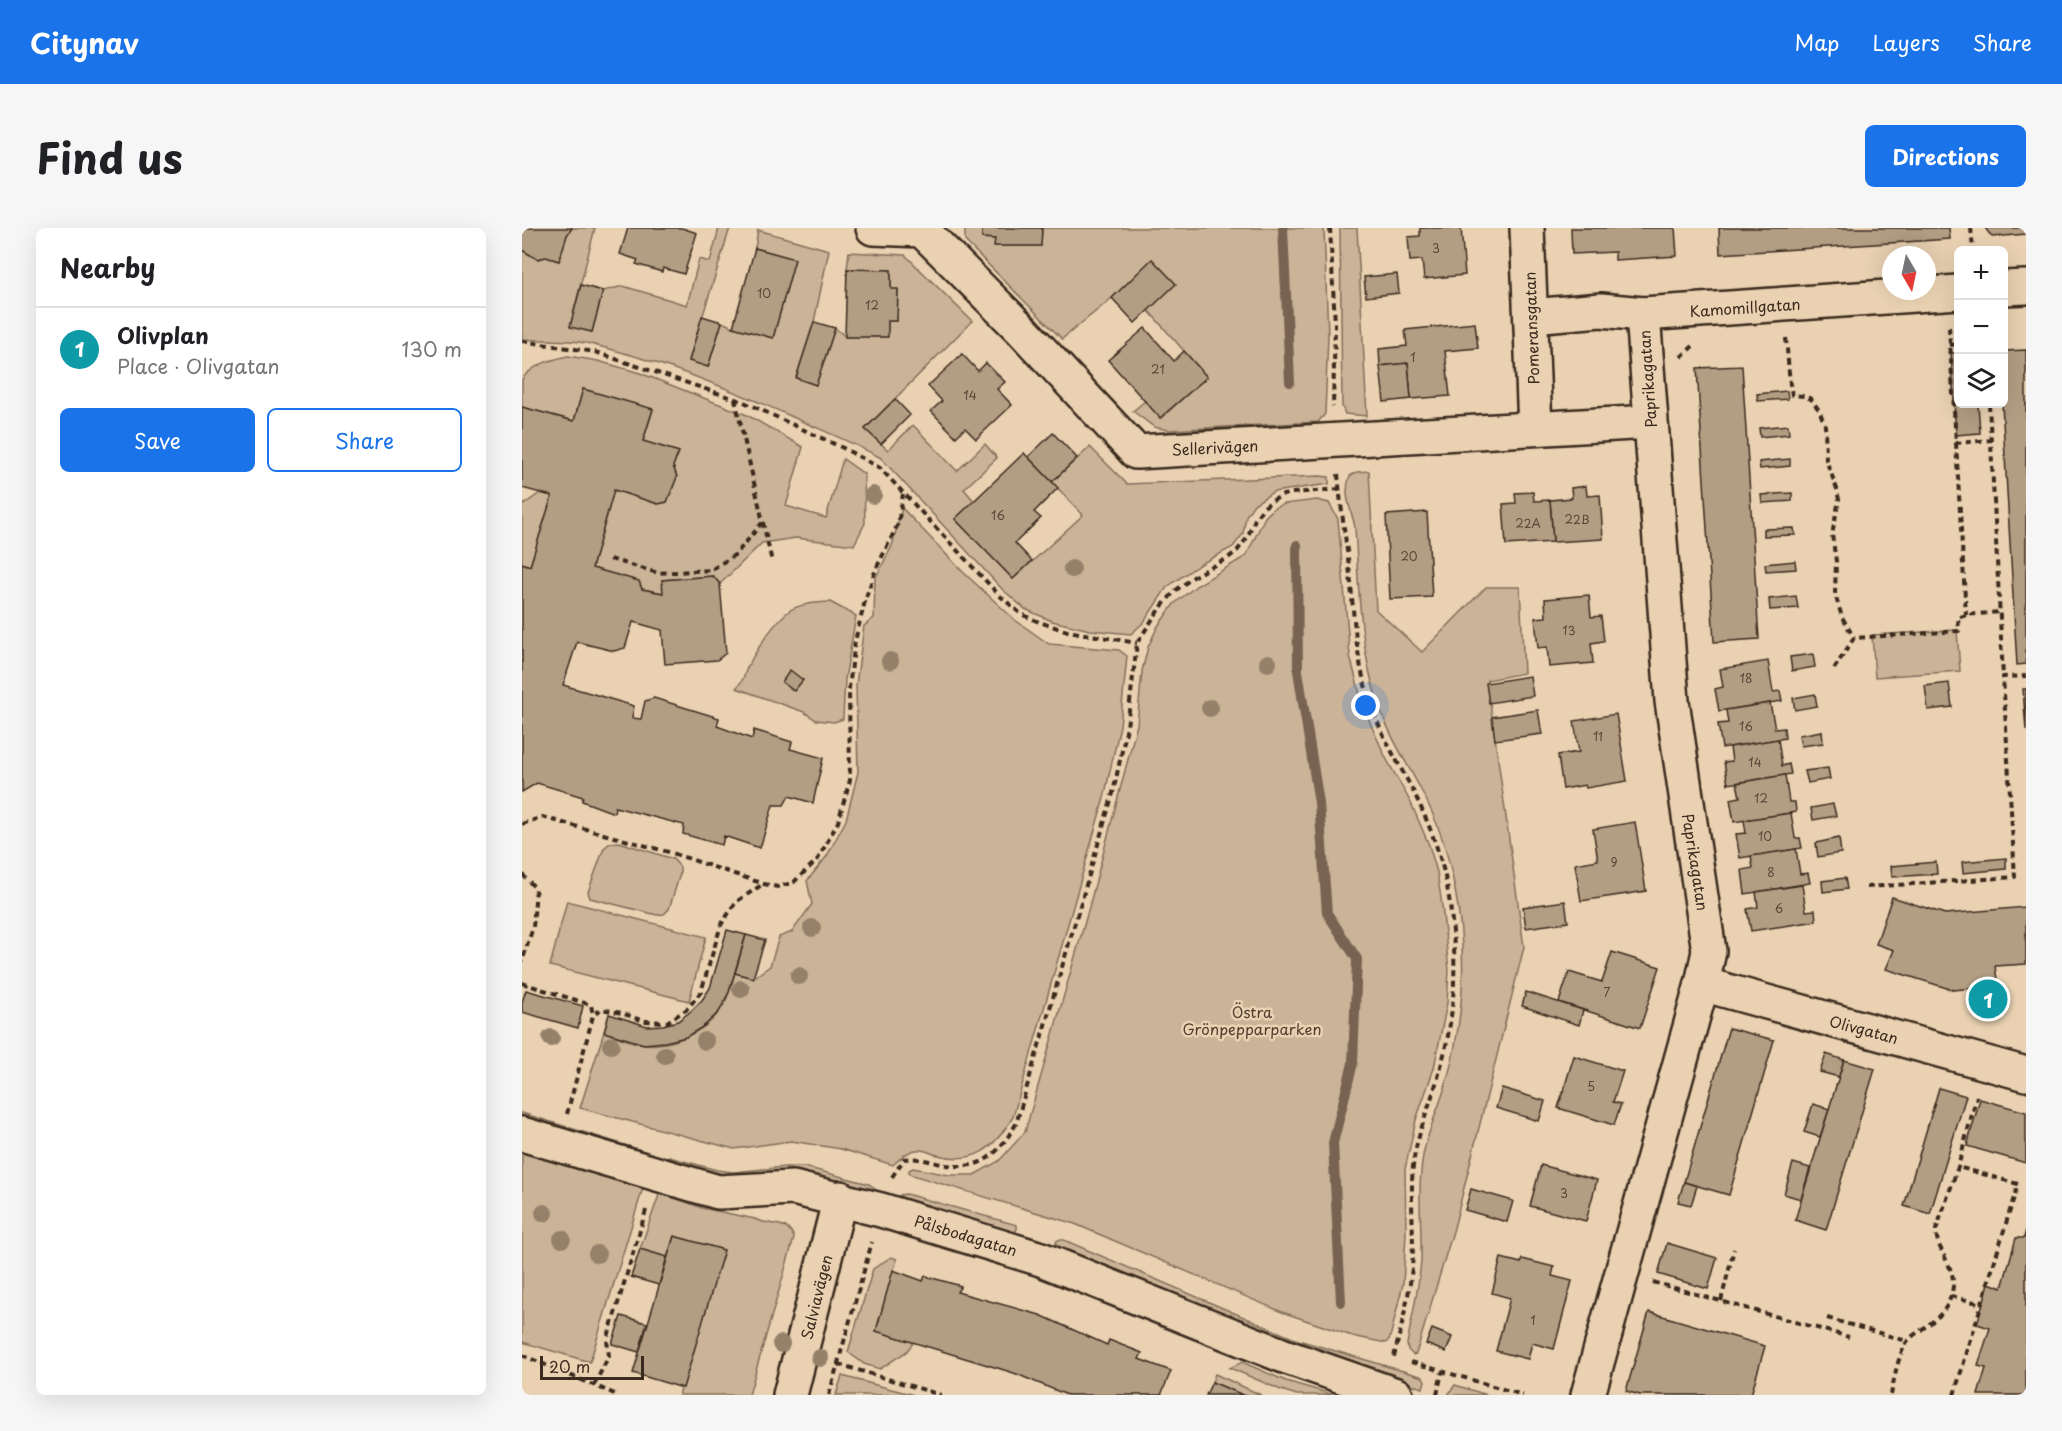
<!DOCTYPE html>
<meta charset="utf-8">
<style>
:root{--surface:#fff;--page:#f6f6f6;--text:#202124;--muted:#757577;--line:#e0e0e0;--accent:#1a73e8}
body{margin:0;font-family:"Playpen Sans",sans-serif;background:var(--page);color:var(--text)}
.controls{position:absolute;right:18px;top:18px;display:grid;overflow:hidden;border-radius:9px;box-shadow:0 6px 24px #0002}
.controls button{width:54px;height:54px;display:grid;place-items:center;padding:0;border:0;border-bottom:2px solid var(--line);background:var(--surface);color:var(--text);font:30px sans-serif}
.compass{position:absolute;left:1360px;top:18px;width:54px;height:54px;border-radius:50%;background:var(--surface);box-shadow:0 6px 24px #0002;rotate:171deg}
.scale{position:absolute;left:18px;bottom:15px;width:104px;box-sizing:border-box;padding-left:6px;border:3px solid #3b2a1e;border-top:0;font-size:16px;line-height:21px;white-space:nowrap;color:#3b2a1e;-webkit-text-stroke:4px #e9d1b2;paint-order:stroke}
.you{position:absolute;left:844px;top:478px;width:21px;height:21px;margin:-15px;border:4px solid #fff;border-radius:50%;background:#1a73e8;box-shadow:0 0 0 9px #1a73e833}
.badge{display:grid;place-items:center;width:39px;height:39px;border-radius:50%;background:var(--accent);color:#fff;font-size:20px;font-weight:700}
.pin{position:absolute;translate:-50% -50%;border:3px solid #fff;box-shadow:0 2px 6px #0006}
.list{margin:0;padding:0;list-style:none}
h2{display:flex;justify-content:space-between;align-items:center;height:78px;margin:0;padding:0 24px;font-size:26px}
h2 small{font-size:20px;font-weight:400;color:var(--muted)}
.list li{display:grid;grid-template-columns:39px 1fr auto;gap:18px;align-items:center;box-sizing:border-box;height:84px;padding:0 24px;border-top:2px solid var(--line)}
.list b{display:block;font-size:22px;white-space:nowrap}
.list p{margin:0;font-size:20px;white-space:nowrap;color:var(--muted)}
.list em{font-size:20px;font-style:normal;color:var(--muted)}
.actions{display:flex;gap:12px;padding:18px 24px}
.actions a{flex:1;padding:14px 0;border:2px solid var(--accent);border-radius:9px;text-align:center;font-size:21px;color:var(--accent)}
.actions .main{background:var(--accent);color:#fff}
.icon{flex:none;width:33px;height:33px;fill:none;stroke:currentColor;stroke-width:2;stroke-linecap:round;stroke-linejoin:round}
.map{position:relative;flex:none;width:1504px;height:1167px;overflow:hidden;border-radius:9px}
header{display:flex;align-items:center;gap:36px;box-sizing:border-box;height:84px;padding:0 30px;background:var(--accent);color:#fff}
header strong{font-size:28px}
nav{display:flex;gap:33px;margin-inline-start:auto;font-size:21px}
.intro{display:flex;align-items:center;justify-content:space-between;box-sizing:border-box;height:144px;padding:0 36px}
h1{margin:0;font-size:42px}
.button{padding:15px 27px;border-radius:9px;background:var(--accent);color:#fff;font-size:21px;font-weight:700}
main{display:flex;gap:36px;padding:0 36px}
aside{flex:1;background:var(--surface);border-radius:9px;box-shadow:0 6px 24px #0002}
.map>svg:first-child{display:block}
.green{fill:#cab397;stroke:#826e5a;stroke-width:1.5}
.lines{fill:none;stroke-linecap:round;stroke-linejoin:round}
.stream{stroke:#786452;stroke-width:10}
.building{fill:#b39e84;stroke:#3b2a1e;stroke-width:1.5}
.minor-casing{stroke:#3b2a1e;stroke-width:38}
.path{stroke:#3b2a1e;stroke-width:4;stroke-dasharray:6 4.5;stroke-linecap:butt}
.minor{stroke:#e9d1b2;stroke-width:33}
.tree{fill:#95816a}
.labels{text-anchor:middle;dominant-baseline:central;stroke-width:5;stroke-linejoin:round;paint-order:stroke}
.number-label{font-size:12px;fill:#594738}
.street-label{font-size:15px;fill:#3b2a1e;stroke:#e9d1b2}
.park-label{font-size:15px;fill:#503f30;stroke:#e9d1b2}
</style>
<header>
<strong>Citynav</strong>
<nav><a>Map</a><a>Layers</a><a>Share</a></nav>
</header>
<div class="intro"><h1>Find us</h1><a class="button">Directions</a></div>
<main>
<aside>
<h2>Nearby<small></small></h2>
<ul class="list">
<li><span class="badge" style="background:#0f9aa8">1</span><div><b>Olivplan</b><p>Place · Olivgatan</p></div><em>130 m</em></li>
</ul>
<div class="actions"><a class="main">Save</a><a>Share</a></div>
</aside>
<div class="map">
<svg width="1504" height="1167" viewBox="0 0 1504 1167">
<rect width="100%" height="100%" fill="#e9d1b2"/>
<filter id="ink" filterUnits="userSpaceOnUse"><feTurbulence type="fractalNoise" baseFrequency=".0167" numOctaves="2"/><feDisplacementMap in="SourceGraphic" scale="12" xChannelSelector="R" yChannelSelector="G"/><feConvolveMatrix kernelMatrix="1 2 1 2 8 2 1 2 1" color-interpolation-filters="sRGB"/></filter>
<g filter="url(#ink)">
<g class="green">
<path d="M50,0H73L48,98L70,104L81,63L101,58L165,77L177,31L188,34L197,0H208L167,132L186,139L200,94L211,99L251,110L273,31L233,20L236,2L307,22L292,94L274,150L294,157L313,100L324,109H365L366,93H375L376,62L369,61V42L325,41L327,24L383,27L450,93L343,201L366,222L391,197L435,243L463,216L475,230L442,261L452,273L433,291L491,351L561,287L530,254L568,219L605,256L797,248L807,249V256L751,264L732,276L724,288L721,306L711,319L677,337L645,359L622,394L609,406L568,402L530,393L503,381L480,361L359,230C332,215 304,204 275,191C209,161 140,133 68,116C46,111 23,113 0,111V22L15,31L24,29L37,33L45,7Z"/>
<path d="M443,0H460V10L473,11V18H519L520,0H802L806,107L803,186L796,194L647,202L632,199L611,183L623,173L639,190L685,149L626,82L630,32L590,70L540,111L443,13Z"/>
<path d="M818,0H835L845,188L823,186L820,178Z"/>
<path d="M46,128L76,133L118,145L225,187L281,219L264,278L304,290L321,231L342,246L343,295L332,317L274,310L240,315L198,356L191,348L140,352L141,365L120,361L117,353L70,340L92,262L136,276L145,274L155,249L151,238L157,224L121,213L131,182L61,161L52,193L0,179V151C12,136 28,132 46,128Z"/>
<path d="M847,243L854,382L900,424L964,359H998L1002,445L965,452L1002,719L932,1000L894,1126L891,1127L886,1122L885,1116C890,1088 897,1061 899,1032C900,997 895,962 901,928C905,905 916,882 923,859C942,794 946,728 933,662C927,627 915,591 898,560C883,532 866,505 856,475C837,418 837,359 833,300C830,281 820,268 828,248L835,244Z"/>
<path d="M18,265L30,268L8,338L0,335V278Z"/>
<path d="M795,272L807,275L816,291L828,428L839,470L849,497L864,530L889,575L907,617L915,644L920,677L927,742L925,775L912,840L894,892L883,941L884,1006L881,1056L868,1110L864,1115L830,1108L760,1084L553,996L387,946V942L391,940L427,947H452L477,933L503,904L566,683L615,497L620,443L626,419L636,398L652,376L674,358L724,328L743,289L752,280L762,276Z"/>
<path d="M380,280L441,344L493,392L527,416L597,422L605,428L598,498L582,570L491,889C472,920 454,937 416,927C409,926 401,920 394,922C385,923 378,931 371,937L319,921L269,913L212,921L58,880L82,804C95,808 109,815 122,816C149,819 181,805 197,784C206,772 209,758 213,745L231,750L248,738L257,709L270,704L290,676L285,653L305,628L324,592L336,544L334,457L342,398L352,390L353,351L370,318Z"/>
<path d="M308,374L334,388L323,451L321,491L312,494L294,492L282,484L214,460C224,451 221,446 227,436C237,418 251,396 267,383C278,375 295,375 308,374Z"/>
<path d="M1435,402L1438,443L1353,449L1350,407Z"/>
<path d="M97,614L151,631L158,639V646L147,681L142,686L135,687L68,670L66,664L82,620L88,615Z"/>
<path d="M45,673L184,709L167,773L28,738Z"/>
<path d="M0,885L125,924L127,927L0,897Z"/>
<path d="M0,915L124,950L68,1134L0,1114Z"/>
<path d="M147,929L195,942L211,944L263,939H283L347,956L352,960L350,966L211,954L145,936Z"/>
<path d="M138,964L180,980L233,991C247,999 266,991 272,1010L227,1167H157L202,1022L152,1008L145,1029L118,1021Z"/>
<path d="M384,966L495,997V1001L493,1004L488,1005L378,974V967Z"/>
<path d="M536,1012H542L773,1111L901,1149L903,1153L901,1160L771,1121L535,1019L534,1014Z"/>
<path d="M369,1029L375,1031L354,1103L392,1114L384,1124L358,1141L342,1136L326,1124L351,1041Z"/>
<path d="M720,1134L764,1153L812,1167H775L759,1162L708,1140Z"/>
<path d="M693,1146L739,1167H721L690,1154Z"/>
<path d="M320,1148L392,1167H314Z"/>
<path d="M933,1157L965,1167H926Z"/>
</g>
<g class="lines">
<g class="stream">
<path d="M761,0L768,154"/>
<path d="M775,317L776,443L797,575L805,685L835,731L831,835L811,915L819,1074"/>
</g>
</g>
<g class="building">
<path d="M0,0H50L45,7L37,33L24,29L15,31L0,22Z"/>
<path d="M106,0H160L175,5L162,46L141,40L140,44L114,36L116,32L98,26Z"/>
<path d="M460,0H520L519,18H472L473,11L460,10Z"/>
<path d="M898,0H939L943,47L902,51L900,32L888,33L886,9L898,8Z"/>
<path d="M1049,0H1153L1155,28L1093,32V24L1050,26Z"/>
<path d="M1197,0H1427L1428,11L1198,26Z"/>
<path d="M1463,0H1504V6L1470,9Z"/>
<path d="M233,20L273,31L251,110L211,99Z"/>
<path d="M630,31L654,56L613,95L590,70Z"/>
<path d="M325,41L369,42V61H376L375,93H366V109H323Z"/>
<path d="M875,46L877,65L844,69L842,49Z"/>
<path d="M59,57L81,63L70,104L48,99Z"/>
<path d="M180,88L200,94L186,139L167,133Z"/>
<path d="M292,94L313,100L294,157L274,150Z"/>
<path d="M953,95L956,120L923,123L928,168L889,171L886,135L858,138L857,121L885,118L883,102Z"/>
<path d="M623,100L652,133L662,123L685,149L638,190L586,132Z"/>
<path d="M1504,122V436L1495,437L1480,176H1482V123Z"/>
<path d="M1429,125H1436V176H1456L1458,205L1434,207Z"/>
<path d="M440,126L456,143L464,135L483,154L475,161L490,177L454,211L443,200L434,209L409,183L420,173L406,158Z"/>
<path d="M886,135L889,171L862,174L858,138Z"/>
<path d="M1220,138L1237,411L1192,414L1175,140Z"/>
<path d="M61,161L131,181L121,213L157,224L151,238L155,249L145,274L136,276L92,262L70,340L117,353L120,361L141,365L140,352L191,348L198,356L204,425L195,432L143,436L140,402L111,394L103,420L92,423L55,414L41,457L112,478L110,490L119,491L123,473L132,470L197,490L195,498L230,511L232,502L270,514L268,521L301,530L291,575L267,568L262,577H251L238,620L202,608L200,617L161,606L162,597L93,579L92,585L60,573L61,569L15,555L0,564V335L8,338L30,268L0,260V179L52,193Z"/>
<path d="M1265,163L1266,171L1236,173L1235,166Z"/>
<path d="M373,171L388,187L359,216L343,201Z"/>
<path d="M1266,197L1267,206L1238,209L1237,200Z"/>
<path d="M531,205L555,230L530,254L506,229Z"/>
<path d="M502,225L536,260L512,284L519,290L493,315L510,333L491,351L433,291Z"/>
<path d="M1268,231V238L1238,241L1237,234Z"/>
<path d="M1064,258L1065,268L1078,267L1081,311L1031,314L1028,272L1050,270L1049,260Z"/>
<path d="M1011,264L1012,273L1028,272L1031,314L984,317L981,276L994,275L993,265Z"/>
<path d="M1270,265V273L1240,275L1239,267Z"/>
<path d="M905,284L910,369L868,371L864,287Z"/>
<path d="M1272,300L1273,307L1242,308V301Z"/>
<path d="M1273,333L1274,341L1244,343L1243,336Z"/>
<path d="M1067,367L1069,389L1079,388L1082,413L1069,415L1071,435L1027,439L1025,419L1016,420L1013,390L1024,389L1023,371Z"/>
<path d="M1274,368L1276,380L1248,382L1247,371Z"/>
<path d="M1291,426L1293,439L1270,443L1268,429Z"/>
<path d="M1246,433L1251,464L1258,463L1260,473L1197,483L1193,461L1201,459L1198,441Z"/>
<path d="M268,442L281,452L272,463L260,454Z"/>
<path d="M1008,448L1011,468L967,475L964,455Z"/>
<path d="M1427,455L1430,479L1406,482L1403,458Z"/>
<path d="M1501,461H1504V503Z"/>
<path d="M1293,466L1295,478L1273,482L1271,470Z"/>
<path d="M1248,475L1253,501L1262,500L1263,510L1200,520L1196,496L1206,495L1204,482Z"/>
<path d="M1016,482L1020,506L973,512L970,489Z"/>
<path d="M1094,486L1105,553L1064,560L1063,557L1041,561L1036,527L1057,524L1052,493Z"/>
<path d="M1300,503L1301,515L1279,518L1277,507Z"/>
<path d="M1256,511L1260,538L1267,536L1269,546L1206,556L1202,534L1210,533L1208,519Z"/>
<path d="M1306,540L1308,551L1286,555L1283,543Z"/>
<path d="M1263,547L1267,574H1273L1274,584L1212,594L1208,571L1218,569L1215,555Z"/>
<path d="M1311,576L1314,588L1291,592L1289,580Z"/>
<path d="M1269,585L1273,610H1278L1280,620L1218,630L1214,606L1224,605L1222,592Z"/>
<path d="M1113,594L1124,663L1059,673L1053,636L1076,632L1071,601Z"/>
<path d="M1317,610L1319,625L1296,629L1294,615Z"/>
<path d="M1274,621L1278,646L1286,645L1288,655L1223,666L1220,642L1231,640L1229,628Z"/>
<path d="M1484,630V641L1441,645L1440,634Z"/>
<path d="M1414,634L1415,646L1370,649L1369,638Z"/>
<path d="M1323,650L1325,661L1301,664L1300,653Z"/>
<path d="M1280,657L1284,683L1293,682L1294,693L1229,703L1225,681L1236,679L1234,664Z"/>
<path d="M1370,669L1423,686L1504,679V736L1473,738L1476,758L1431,762L1364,741L1372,722L1354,716Z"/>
<path d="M1043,673L1046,694L1004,700L1001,679Z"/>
<path d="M205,702L224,707L207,764L197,784L182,798L164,809L143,814L122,816L82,804L87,786L125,798L141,797L156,793L169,783L180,772L188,760Z"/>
<path d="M224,707L243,712L231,750L213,745Z"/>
<path d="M1090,724L1138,739L1118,800L1037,774L1047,744L1080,754Z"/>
<path d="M4,762L61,778L56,800L0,784V774Z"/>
<path d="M1004,764L1061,782L1057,797L1000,778Z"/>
<path d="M1207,800L1252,812L1207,967L1162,954Z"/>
<path d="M1304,826L1322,832L1317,849L1298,844Z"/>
<path d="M1052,828L1101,843L1091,874L1099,876L1092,897L1036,880Z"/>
<path d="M1322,832L1353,841L1304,1002L1273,992Z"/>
<path d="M980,860L1023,873L1017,893L974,880Z"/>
<path d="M1417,860L1444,868L1408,986L1382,978Z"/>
<path d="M1458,871L1504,884V935L1445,918Z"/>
<path d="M1291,876L1307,881L1298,909L1282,904Z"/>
<path d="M1271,935L1288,940L1279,971L1262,966Z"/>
<path d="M1019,937L1075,952L1064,993L1008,978Z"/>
<path d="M1162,954L1175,958L1169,977L1156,974Z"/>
<path d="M949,961L991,973L985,994L943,982Z"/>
<path d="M1504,1002V1167H1456L1464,1140L1456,1138L1468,1100L1455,1096L1467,1055L1480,1060L1494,1010H1502Z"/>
<path d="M152,1008L202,1022L161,1160L111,1145Z"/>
<path d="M1145,1015L1195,1030L1186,1061L1136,1046Z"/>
<path d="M118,1021L145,1029L137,1057L109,1049Z"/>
<path d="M979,1030L999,1035L1000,1031L1032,1039L1030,1048L1050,1053L1032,1121L1010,1115L1006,1131L974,1123L988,1070L970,1065Z"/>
<path d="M371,1042L401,1053L403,1048L439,1058L435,1064L518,1087L585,1117L587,1112L620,1125L617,1131L649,1143L639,1167H545L492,1145L354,1103Z"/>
<path d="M1127,1084L1243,1118L1229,1167H1118L1104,1163Z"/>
<path d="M99,1088L125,1095L117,1124L90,1116Z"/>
<path d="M910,1101L930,1109L924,1124L904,1116Z"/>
<path d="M690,1154L721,1167H684Z"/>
</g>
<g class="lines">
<g class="minor-casing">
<g id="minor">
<path d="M351,0L400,2L498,100L614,224L1128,194"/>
<path d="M1005,0L1013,200"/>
<path d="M1482,60L1504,59"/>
<path d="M1009,88L1079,82L1121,86L1436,64"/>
<path d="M1180,756L1504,846"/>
<path d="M0,906L196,964L271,960L359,982L519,1031L762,1128L874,1167"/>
<path d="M268,1167L318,970"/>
<path d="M1066,1167L1180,756L1187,723L1150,473L1121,86"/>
</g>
</g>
<g class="path">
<path d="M808,0L813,96L811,179"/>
<path d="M1449,0L1451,22"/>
<path d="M1427,99L1434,215L1470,212"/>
<path d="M1264,110L1268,156L1270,167L1283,168L1289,171L1297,182L1303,197L1304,232L1315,261L1317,272L1310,307L1314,333L1313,366L1320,389L1332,410"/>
<path d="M0,113L73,124L222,174L321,220L358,240L477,367L499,386L517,394L545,403L615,415"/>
<path d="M1428,117L1436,116"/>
<path d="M1159,129L1171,118"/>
<path d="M213,171L250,334"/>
<path d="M1467,176L1481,449"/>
<path d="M1434,215L1444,387"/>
<path d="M816,246C819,283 825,319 829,355C832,400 836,443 852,485C863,515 881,542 895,571C910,602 922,636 927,670C936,728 934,785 918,842C911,869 896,904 892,930C887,966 893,1003 890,1039C887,1070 879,1100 872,1129"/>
<path d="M88,331L136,345L189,342L214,326L240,295"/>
<path d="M1312,441L1332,410L1437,403L1436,390L1444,387L1478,384"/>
<path d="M0,596L20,589L150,625L242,656L256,659L272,654L296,631L316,594L328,552L327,460L333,413L344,369L354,341L376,296L381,266"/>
<path d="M0,646L14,661L11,699L0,734"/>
<path d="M1345,659L1493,649L1481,449L1504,448"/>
<path d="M0,755L69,777L71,787"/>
<path d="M45,886L71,788L79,781L100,785L121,793L145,794L164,782L179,764L199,697L214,674L241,656"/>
<path d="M370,949L382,931C394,929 407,933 419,936C459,944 475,928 494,896L591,565L605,499L615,415L636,383L653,363L674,347L706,330L715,323L725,310L733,291L741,280L748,274L761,267L771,265L817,261"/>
<path d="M1131,1054L1327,1109"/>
<path d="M1429,1068L1460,1076"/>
<path d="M1199,1073L1212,1021"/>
<path d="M1305,1090L1385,1113"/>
<path d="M0,1127L95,1167"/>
<path d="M889,1134L1001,1167"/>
<path d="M316,1136L419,1167"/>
<path d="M72,1157L87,1128L85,1112L125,979"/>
<path d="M307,1167L350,1014"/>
<path d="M915,1167L920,1144"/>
<path d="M1369,1167C1372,1151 1376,1127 1385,1114C1388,1109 1395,1105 1399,1102C1417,1089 1428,1081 1431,1058C1433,1038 1414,1022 1414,1002L1436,939L1455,868"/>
<path d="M1432,1167L1496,956L1436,939"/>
</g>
<use href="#minor" class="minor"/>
</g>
<g class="tree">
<circle cx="351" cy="267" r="9"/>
<circle cx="550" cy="341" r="9"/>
<circle cx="368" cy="433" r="9"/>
<circle cx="746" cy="435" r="9"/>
<circle cx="688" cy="480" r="9"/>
<circle cx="290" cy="700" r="9"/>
<circle cx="277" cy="748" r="9"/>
<circle cx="219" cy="761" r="9"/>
<circle cx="29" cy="810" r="9"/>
<circle cx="183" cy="813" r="9"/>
<circle cx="89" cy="817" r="9"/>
<circle cx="143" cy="827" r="9"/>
<circle cx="22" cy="985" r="9"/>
<circle cx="40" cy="1011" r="9"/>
<circle cx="75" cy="1026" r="9"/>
<circle cx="259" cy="1116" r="9"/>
<circle cx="298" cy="1130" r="9"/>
</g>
</g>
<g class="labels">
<g class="number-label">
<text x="914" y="20">3</text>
<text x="242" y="65">10</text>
<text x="350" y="77">12</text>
<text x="891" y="129">1</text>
<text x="636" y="141">21</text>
<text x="448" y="167">14</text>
<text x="476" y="287">16</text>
<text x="1055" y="291">22B</text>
<text x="1006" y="295">22A</text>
<text x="887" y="328">20</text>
<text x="1047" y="402">13</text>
<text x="1224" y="450">18</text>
<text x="1224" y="498">16</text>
<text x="1076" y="508">11</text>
<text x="1233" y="534">14</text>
<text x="1239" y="570">12</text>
<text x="1243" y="608">10</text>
<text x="1092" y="634">9</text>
<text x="1249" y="644">8</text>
<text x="1257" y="680">6</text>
<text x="1085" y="764">7</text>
<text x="1069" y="858">5</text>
<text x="1042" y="965">3</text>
<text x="1011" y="1092">1</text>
</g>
<g class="street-label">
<text transform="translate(1223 79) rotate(-4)">Kamomillgatan</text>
<text transform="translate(1009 100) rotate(-92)">Pomeransgatan</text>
<text transform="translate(1125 151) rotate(-94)">Paprikagatan</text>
<text transform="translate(693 219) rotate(-3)">Sellerivägen</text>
<text transform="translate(1174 634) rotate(81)">Paprikagatan</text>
<text transform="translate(1342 801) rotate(15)">Olivgatan</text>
<text transform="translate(444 1007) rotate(17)">Pålsbodagatan</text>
<text transform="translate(294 1069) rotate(-76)">Salviavägen</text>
</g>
<g class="park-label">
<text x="730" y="783">Östra<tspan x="730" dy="17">Grönpepparparken</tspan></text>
</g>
</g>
</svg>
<div class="controls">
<button>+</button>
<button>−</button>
<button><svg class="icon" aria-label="layers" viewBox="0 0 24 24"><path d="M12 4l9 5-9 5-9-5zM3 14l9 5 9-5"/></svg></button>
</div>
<svg class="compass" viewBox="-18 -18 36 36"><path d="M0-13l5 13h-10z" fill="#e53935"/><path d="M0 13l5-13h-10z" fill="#757577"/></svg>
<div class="scale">20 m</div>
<div class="you"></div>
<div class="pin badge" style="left:1466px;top:771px;background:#0f9aa8">1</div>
</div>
</main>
